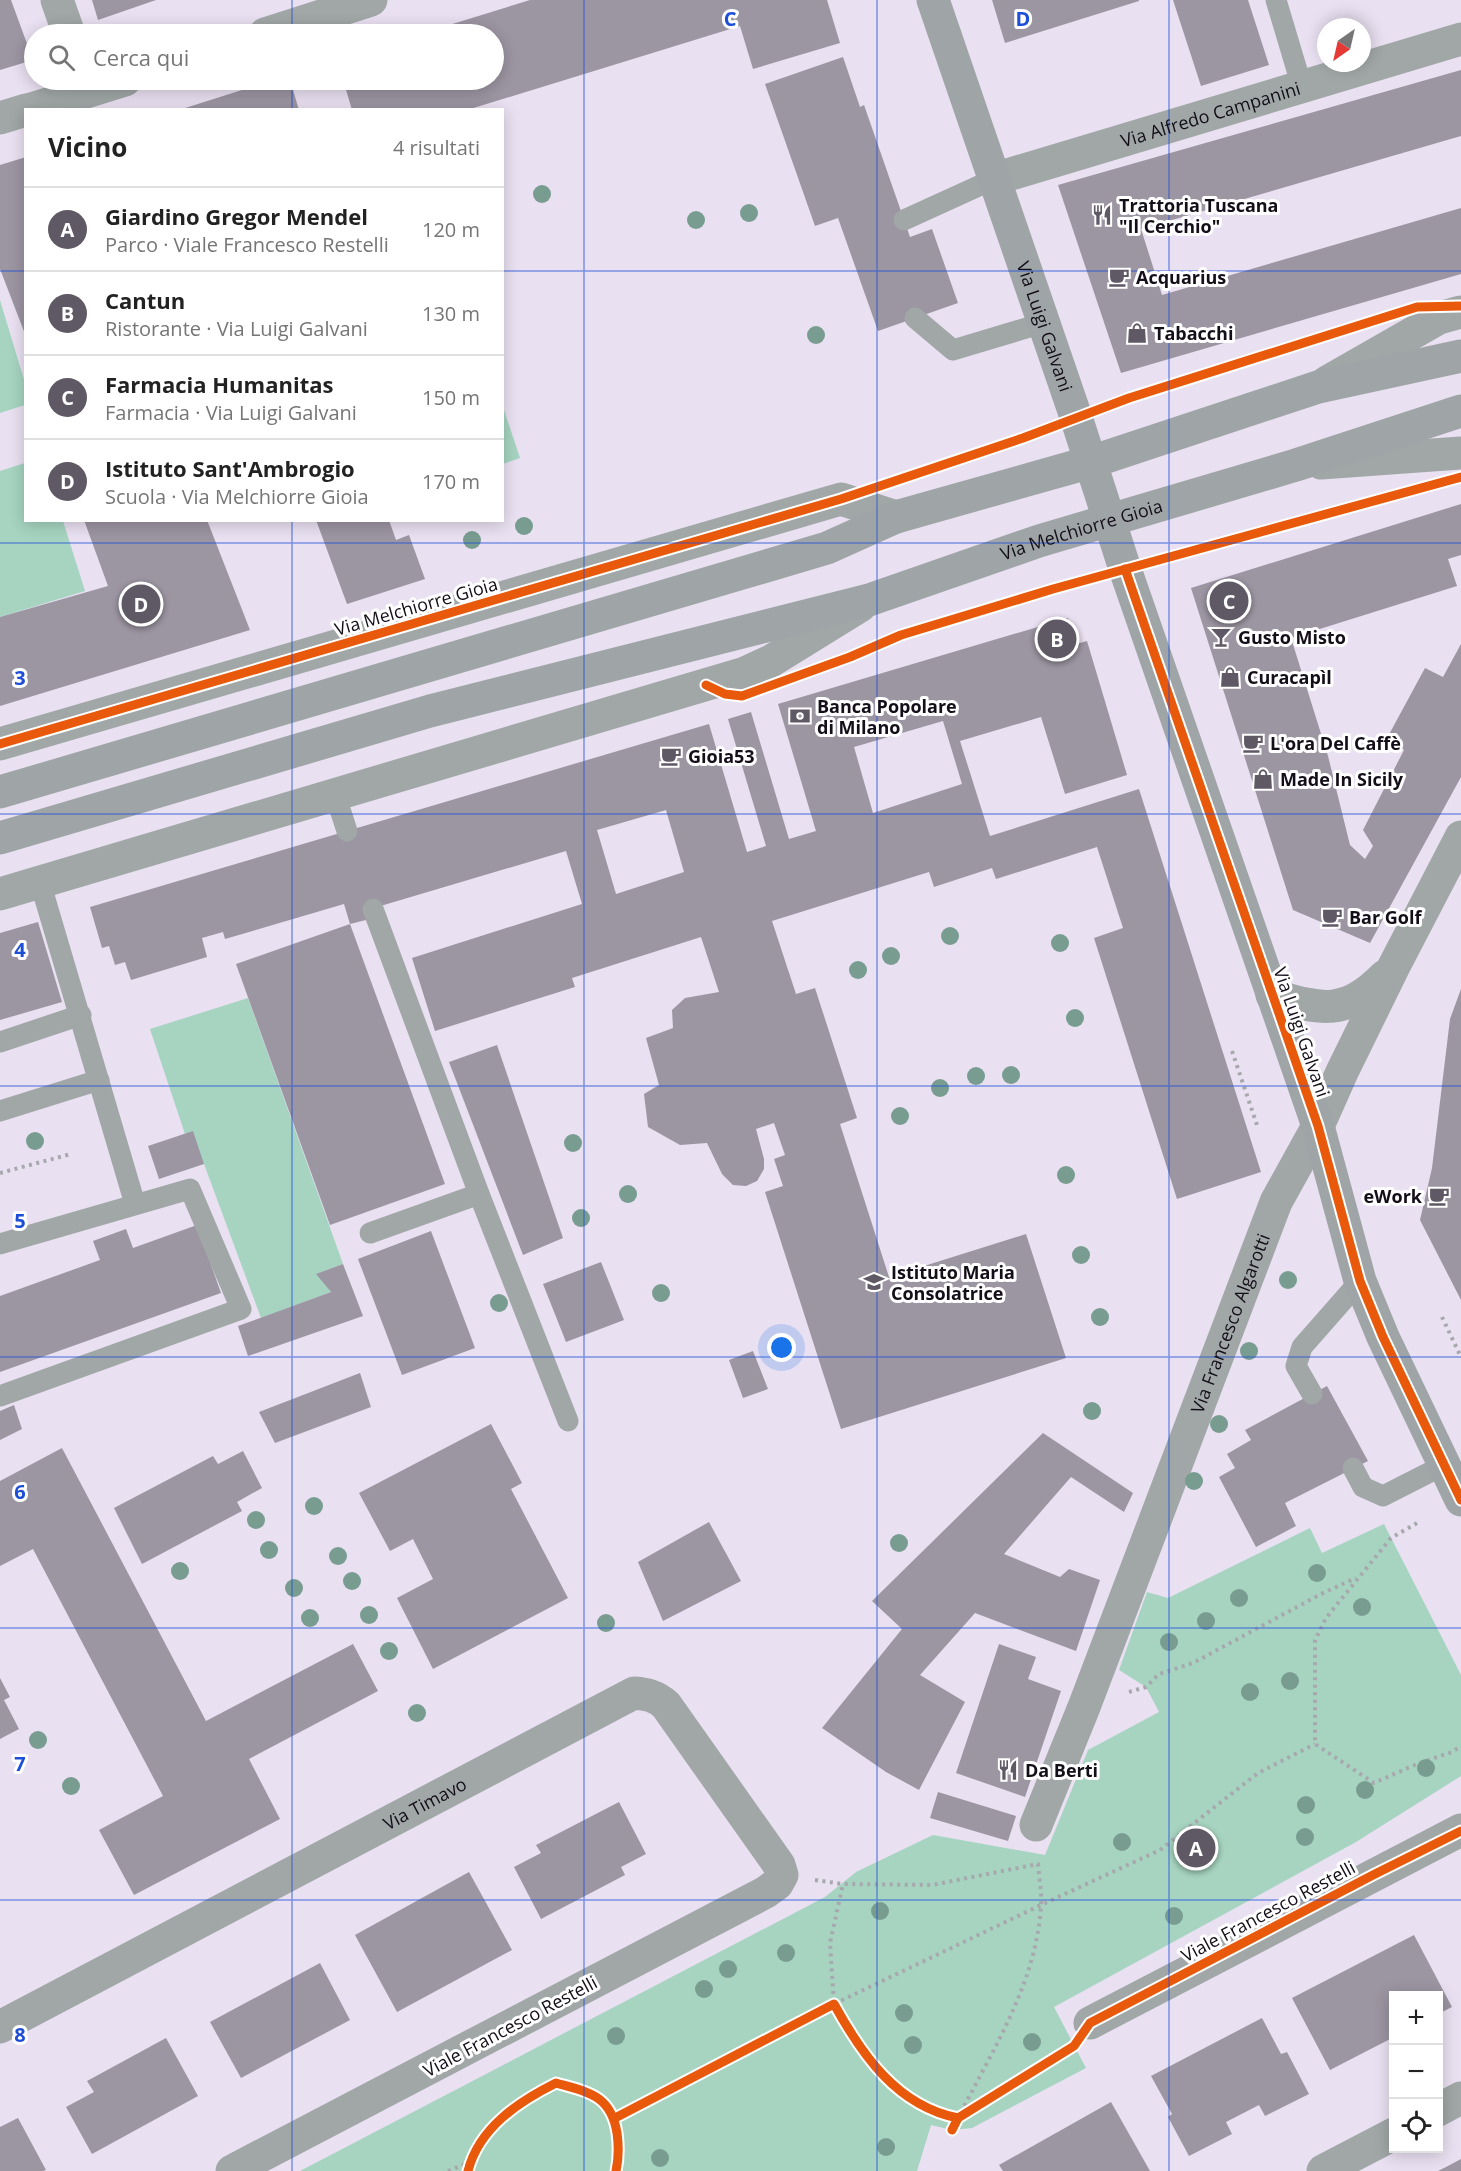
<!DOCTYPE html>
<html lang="it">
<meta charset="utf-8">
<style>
:root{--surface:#fff;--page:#f2f2f2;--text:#222;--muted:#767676;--line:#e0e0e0;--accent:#5f5865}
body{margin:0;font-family:"Open Sans",sans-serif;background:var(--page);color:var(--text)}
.controls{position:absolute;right:18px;bottom:18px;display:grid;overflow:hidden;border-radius:0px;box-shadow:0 3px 15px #0003}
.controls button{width:54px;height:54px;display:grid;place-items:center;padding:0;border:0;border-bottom:2px solid var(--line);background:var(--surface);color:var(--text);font:30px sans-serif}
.compass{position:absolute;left:1317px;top:18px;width:54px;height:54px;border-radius:50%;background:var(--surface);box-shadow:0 3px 15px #0003;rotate:214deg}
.you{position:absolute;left:782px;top:1348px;width:21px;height:21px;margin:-15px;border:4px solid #fff;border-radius:50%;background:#1a73e8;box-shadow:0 0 0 9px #1a73e833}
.badge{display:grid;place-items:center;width:39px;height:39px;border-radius:50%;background:var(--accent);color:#fff;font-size:20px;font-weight:700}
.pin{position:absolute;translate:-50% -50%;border:3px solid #fff;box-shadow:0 2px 6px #0006}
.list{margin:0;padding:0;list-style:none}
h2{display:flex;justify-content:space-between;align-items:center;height:78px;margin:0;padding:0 24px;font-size:26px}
h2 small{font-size:20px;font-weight:400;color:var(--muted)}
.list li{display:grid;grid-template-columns:39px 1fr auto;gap:18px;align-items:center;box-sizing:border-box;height:84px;padding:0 24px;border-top:2px solid var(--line)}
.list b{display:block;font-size:22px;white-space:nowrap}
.list p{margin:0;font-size:20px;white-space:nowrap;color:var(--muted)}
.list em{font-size:20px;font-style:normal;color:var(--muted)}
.icon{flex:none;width:33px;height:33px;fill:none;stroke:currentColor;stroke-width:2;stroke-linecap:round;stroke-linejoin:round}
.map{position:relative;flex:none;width:1461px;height:2171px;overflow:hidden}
.search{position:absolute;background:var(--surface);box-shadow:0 3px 15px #0003;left:24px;top:24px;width:480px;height:66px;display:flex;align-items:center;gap:15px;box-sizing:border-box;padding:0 21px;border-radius:33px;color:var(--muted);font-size:22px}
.panel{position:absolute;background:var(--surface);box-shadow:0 3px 15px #0003;left:24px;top:108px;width:480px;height:414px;border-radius:0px}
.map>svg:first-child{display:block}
.green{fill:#a6d4c0}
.building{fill:#9c95a2;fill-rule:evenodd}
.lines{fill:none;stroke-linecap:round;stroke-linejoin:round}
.path{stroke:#a7a8ad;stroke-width:4;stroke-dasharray:3 4.5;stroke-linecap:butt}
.lane{stroke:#a0a7a6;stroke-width:21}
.street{stroke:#a0a7a6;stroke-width:33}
.secondary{stroke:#9fa5a6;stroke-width:33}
.cycleway-casing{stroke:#fff;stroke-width:13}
.cycleway{stroke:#e8590c;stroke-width:9}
.tree{fill:#799c91}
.grid{fill:none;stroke:#1d4ed8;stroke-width:1.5;stroke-opacity:0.55}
.labels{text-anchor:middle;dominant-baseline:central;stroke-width:6;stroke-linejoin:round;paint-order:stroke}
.street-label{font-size:18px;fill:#140e19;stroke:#fff}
.poi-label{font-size:18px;font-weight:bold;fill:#140e19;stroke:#fff;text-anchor:start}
.grid-label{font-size:20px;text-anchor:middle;font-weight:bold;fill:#1d4ed8;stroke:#fff;stroke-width:6;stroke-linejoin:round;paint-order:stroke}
</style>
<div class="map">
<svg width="1461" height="2171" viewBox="0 0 1461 2171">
<rect width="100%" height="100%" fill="#e9e0f1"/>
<g class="green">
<path d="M0,300L25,383V405L0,413Z"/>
<path d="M503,407L520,458L503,464H502Z"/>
<path d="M25,463L26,520L63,521L85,591L0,617V471Z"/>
<path d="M248,998L343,1264L317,1274L331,1292L261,1318L204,1164L185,1134L150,1029Z"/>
<path d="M1384,1524L1461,1675V1776L1356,1842L1054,2007L1086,2068L972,2128L952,2130L931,2125L917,2171H300L825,1897L856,1872L933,1835L1045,1855L1088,1750L1159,1712L1146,1687L1119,1670L1147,1592L1168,1598L1310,1528L1322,1553Z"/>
</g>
<g class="building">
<path d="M0,0H11L33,60L0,70Z"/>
<path d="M92,0H156L98,20Z"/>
<path d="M530,0H827L840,43L753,69L740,26L467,110H352L344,83L354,80H494V34H420Z"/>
<path d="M992,0H1139V1L1005,43Z"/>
<path d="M1173,0H1248L1269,65L1201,86Z"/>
<path d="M843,57L860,107L864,105L910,237L932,229L958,303L878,331L838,218L815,226L765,84Z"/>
<path d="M1461,70V136L1141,229L1162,295L1461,208V274L1121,373L1058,185Z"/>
<path d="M273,80H290L299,110H179Z"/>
<path d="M26,157V334H25L0,269V165Z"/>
<path d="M1461,504V555L1448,559L1457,586L1291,638L1328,756L1350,845L1365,859L1373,846L1363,830L1404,750L1386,740L1425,668L1443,677L1461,644V777L1370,943L1293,910L1191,588Z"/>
<path d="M84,520H207L250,630L0,706V617L108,586Z"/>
<path d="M316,520H389L396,540L409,535L425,579L347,604Z"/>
<path d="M1068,618L1076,644L1087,641L1127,775L1065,794L1041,717L960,741L990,836L1139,789L1261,1172L1177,1199L1094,938L1123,928L1097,847L996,879L992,868L934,887L929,872L772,921L796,994L815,988L857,1118L840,1124L889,1277L1026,1234L1066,1358L841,1429L765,1192L783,1186L774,1159L785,1155L774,1123L756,1129L764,1159V1169L757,1181L746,1186L733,1185L722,1174L707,1143L680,1145L648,1127L644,1094L659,1085L646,1038L673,1028L672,1010L685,998L719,992L701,937L572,978L575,987L435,1031L412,958L582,904L566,851L367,910L370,919L350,924L344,904L225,939L223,932L202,938L207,957L131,980L125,962L115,965L109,946L102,948L90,907L709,724L747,852L766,846L728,719L751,712L789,839L816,831L778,704ZM943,721L962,784L873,813L854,747ZM666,810L684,872L616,894L597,830Z"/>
<path d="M38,922L62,1002L0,1020V933Z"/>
<path d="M350,924L445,1184L330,1225L236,964Z"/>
<path d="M1461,989V1300L1420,1220L1432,1168L1450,1019Z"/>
<path d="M497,1045L563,1238L523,1255L449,1062Z"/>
<path d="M193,1131L204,1164L159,1179L148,1146Z"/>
<path d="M197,1225L221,1293L0,1372V1296L100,1260L93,1241L126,1229L133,1248Z"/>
<path d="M431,1231L475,1348L402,1375L358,1259Z"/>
<path d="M601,1262L624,1320L566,1342L543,1284Z"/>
<path d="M343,1264L363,1316L248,1356L238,1326L331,1292L316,1274Z"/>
<path d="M753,1351L768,1389L743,1398L729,1360Z"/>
<path d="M360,1373L371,1407L275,1443L259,1412Z"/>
<path d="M1327,1386L1368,1461L1285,1503L1296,1526L1256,1547L1219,1477L1235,1468L1227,1454L1251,1440L1245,1430Z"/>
<path d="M14,1405L22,1429L0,1440V1411Z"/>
<path d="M491,1424L522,1483L511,1489L568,1598L433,1669L397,1598L433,1579L413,1539L390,1551L359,1493Z"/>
<path d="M1043,1433L1133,1493L1124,1512L1071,1477L1004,1554L1060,1577L1069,1569L1100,1580L1076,1651L975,1613L920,1675L965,1702L919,1790L886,1772L822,1728L902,1629L872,1601Z"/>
<path d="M62,1448L206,1721L353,1644L378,1691L249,1759L280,1819L134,1895L99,1830L163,1796L33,1549L0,1566V1481Z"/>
<path d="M243,1451L262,1488L237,1502L242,1511L142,1564L114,1508L213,1456L218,1464Z"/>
<path d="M709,1522L741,1581L663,1621L638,1562Z"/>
<path d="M999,1644L1036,1657L1028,1679L1061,1691L1025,1797L956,1773Z"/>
<path d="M0,1678L10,1697L4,1700L19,1729L0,1739Z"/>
<path d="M938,1792L1016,1816L1008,1841L930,1818Z"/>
<path d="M619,1802L646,1854L621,1867L625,1875L541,1919L514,1867L541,1853L536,1845Z"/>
<path d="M469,1872L512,1950L397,2012L355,1935Z"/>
<path d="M1414,1935L1452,2007L1438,2014V1996H1394V2037L1330,2070L1292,1998Z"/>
<path d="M320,1963L350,2020L241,2078L210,2022Z"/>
<path d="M1262,2018L1281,2054L1287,2052L1309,2094L1265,2116L1259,2105L1226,2122L1232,2134L1189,2156L1168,2117L1172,2114L1151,2076Z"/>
<path d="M166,2038L198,2096L92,2154L66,2107L94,2092L87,2081Z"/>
<path d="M1111,2102L1150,2171H1003L999,2165Z"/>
<path d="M18,2118L46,2170L43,2171H0V2127Z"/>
<path d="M1461,2159V2171H1438L1446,2167Z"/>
</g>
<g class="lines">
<g class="path">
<path d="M1232,1051L1258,1128"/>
<path d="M0,1173L71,1154"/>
<path d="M1442,1317L1461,1357"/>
<path d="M1417,1523L1391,1538L1326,1618L1315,1640V1744L1374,1783L1417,1764L1452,1752L1461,1746"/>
<path d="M1129,1692L1146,1687L1159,1674L1193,1663L1321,1594L1356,1578"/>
<path d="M815,1880L843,1884L932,1885L1038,1864C1039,1877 1042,1892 1041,1905C1037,1982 992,2051 958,2118L940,2115L922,2107L899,2091L874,2066L847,2029L834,2004L830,1943L843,1884"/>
<path d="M615,2118L834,2004L1041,1905L1160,1850L1258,1773L1315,1744"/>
<path d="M448,2171L470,2162"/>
<path d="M468,2171C479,2128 518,2102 556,2083C588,2092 611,2095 617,2133C619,2147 619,2157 616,2171"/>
</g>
<g class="lane">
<path d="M1276,0L1302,87"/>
<path d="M904,220L994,179"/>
<path d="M915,318L953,350L1043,323"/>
<path d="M335,794L347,831"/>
<path d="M40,882L135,1204"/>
<path d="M373,909L479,1194L568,1421"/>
<path d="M0,1042L81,1015"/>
<path d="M0,1111L99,1080"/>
<path d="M370,1233L479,1194"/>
<path d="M0,1244L190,1189L241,1309L0,1396"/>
<path d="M1312,1394L1296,1366L1302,1347L1360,1281"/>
<path d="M1353,1468L1363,1487L1383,1496L1444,1465"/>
</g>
<g class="street">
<path d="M57,0L69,34"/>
<path d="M265,34L371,0"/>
<path d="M28,110L125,80"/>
<path d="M0,118L26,110"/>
<path id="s1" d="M994,179L1461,39"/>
<path d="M1327,382L1439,318L1461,312"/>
<path d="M1321,463L1461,453"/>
<path d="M0,744L841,499L896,517"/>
<path d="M0,894L745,673L771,661L860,606"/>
<path d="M1272,995C1323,1010 1345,1016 1385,976"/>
<path id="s2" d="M1036,1825L1084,1707L1276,1202L1318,1126L1342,1072L1393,968L1461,837"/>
<path d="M1090,2023L1461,1830"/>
<path id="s3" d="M0,2027L634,1693C647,1694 656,1696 666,1705L779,1865L782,1875L777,1884L766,1892L232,2171"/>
<path d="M1438,2110L1461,2098"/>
<path d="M1323,2171L1394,2134"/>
</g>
<g class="secondary">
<path id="s4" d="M933,0L1076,417L1125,569L1318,1126L1360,1281L1383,1337L1461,1500"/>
<path d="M0,792L827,548L896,517L1091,462L1318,387L1461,356"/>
<path id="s5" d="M0,838L430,711L869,600L1039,541L1296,465L1461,411"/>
</g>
<g class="cycleway-casing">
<g id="cycleway">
<path d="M1125,569L1318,1126L1360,1281L1383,1337L1461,1500"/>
<path d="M706,685L725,694L742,696L850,657L901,635L1053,589L1461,477"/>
<path d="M0,744L841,499L1023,438L1129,398L1417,307L1461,306"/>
<path d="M615,2118L834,2004C862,2055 897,2106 958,2118"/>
<path d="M952,2130L958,2118L1074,2046L1090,2023L1373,1875L1461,1831"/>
<path d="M468,2171C479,2128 518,2102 556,2083C588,2092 611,2095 617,2133C619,2147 619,2157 616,2171"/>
</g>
</g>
<use href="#cycleway" class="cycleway"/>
</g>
<g class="tree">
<circle cx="542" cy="194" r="9"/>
<circle cx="749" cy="213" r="9"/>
<circle cx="696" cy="220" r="9"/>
<circle cx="816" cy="335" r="9"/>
<circle cx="524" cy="526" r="9"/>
<circle cx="472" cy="540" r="9"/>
<circle cx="950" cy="936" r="9"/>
<circle cx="1060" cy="943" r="9"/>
<circle cx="891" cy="956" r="9"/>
<circle cx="858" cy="970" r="9"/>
<circle cx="1075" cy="1018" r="9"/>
<circle cx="1011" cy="1075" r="9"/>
<circle cx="976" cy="1076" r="9"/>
<circle cx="940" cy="1088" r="9"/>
<circle cx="900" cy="1116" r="9"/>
<circle cx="35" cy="1141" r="9"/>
<circle cx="573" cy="1143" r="9"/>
<circle cx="1066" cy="1175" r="9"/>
<circle cx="628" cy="1194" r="9"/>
<circle cx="581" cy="1218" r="9"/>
<circle cx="1081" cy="1255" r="9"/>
<circle cx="1288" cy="1280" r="9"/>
<circle cx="661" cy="1293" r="9"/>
<circle cx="499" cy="1303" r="9"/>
<circle cx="1100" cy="1317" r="9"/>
<circle cx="1249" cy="1351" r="9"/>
<circle cx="1092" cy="1411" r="9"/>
<circle cx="1219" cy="1424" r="9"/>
<circle cx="1194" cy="1481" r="9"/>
<circle cx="314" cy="1506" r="9"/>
<circle cx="256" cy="1520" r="9"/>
<circle cx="899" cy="1543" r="9"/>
<circle cx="269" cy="1550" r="9"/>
<circle cx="338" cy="1556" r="9"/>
<circle cx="180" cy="1571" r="9"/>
<circle cx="1317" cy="1573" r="9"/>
<circle cx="352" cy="1581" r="9"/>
<circle cx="294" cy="1588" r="9"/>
<circle cx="1239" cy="1598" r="9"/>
<circle cx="1362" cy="1607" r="9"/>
<circle cx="369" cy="1615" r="9"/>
<circle cx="310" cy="1618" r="9"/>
<circle cx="1206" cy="1621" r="9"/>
<circle cx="606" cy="1623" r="9"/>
<circle cx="1169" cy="1642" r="9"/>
<circle cx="389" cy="1651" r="9"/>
<circle cx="1290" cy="1681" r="9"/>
<circle cx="1250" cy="1692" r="9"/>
<circle cx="417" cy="1713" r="9"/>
<circle cx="38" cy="1740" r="9"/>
<circle cx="1426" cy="1768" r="9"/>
<circle cx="71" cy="1786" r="9"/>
<circle cx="1365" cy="1790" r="9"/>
<circle cx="1306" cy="1805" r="9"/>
<circle cx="1305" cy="1837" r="9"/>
<circle cx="1122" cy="1842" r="9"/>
<circle cx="880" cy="1911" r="9"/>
<circle cx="1174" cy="1916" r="9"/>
<circle cx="786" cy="1953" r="9"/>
<circle cx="728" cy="1969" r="9"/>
<circle cx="704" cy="1989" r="9"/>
<circle cx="904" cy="2013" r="9"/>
<circle cx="616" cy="2036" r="9"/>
<circle cx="1032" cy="2042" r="9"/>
<circle cx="913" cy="2045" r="9"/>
<circle cx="886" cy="2147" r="9"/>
<circle cx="660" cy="2158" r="9"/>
</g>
<path class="grid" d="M292,0V34M584,0V2171M877,0V2171M1169,0V2171M292,80V110M0,271H26M502,271H1461M292,520V2171M0,543H1461M0,814H1461M0,1086H1461M0,1357H1461M0,1628H1461M0,1900H1461"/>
<defs>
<g id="restaurant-bare" transform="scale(1.62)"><path d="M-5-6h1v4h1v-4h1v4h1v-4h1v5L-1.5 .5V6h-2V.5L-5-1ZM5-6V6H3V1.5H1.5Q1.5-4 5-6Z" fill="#5f5865" stroke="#fff" stroke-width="2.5" paint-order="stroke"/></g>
<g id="cafe-bare" transform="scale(1.62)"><path d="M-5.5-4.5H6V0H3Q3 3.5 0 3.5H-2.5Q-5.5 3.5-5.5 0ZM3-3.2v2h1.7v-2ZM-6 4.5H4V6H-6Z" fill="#5f5865" stroke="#fff" stroke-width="2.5" paint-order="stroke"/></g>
<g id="shop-bare" transform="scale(1.62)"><path d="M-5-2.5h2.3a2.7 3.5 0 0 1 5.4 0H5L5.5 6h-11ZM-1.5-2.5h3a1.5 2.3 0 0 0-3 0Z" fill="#5f5865" stroke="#fff" stroke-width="2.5" paint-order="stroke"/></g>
<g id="bar-bare" transform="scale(1.62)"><path d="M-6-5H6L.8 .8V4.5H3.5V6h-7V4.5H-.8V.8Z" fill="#5f5865" stroke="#fff" stroke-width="2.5" paint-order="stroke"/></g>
<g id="bank-bare" transform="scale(1.62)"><path d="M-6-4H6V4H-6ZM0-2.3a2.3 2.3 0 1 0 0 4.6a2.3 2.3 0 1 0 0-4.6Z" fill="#5f5865" stroke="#fff" stroke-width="2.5" paint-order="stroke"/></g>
<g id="school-bare" transform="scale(1.62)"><path d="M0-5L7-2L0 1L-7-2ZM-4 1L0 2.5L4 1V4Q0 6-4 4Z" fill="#5f5865" stroke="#fff" stroke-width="2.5" paint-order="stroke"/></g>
</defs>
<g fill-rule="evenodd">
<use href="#restaurant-bare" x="1102" y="215"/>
<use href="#cafe-bare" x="1119" y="277"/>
<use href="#shop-bare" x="1137" y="333"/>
<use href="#bar-bare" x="1221" y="637"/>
<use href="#shop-bare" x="1230" y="677"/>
<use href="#bank-bare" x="800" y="716"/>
<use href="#cafe-bare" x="1253" y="743"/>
<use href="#cafe-bare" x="671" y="756"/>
<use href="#shop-bare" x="1263" y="779"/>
<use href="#cafe-bare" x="1332" y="917"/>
<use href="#cafe-bare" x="1439" y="1196"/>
<use href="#school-bare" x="874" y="1282"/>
<use href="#restaurant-bare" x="1008" y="1770"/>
</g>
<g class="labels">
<g class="street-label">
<text stroke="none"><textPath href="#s1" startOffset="226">Via Alfredo Campanini</textPath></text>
<text stroke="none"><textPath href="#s4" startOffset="345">Via Luigi Galvani</textPath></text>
<text stroke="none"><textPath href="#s5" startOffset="1125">Via Melchiorre Gioia</textPath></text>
<text transform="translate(416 606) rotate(-16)">Via Melchiorre Gioia</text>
<text transform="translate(1302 1032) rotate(71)">Via Luigi Galvani</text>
<text stroke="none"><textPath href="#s2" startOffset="538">Via Francesco Algarotti</textPath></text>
<text stroke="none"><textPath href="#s3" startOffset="480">Via Timavo</textPath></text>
<text transform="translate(1268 1911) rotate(-28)">Viale Francesco Restelli</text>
<text transform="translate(510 2026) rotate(-28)">Viale Francesco Restelli</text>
</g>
<g class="poi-label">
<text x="1119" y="205">Trattoria Tuscana<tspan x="1119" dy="21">"Il Cerchio"</tspan></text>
<text x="1136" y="277">Acquarius</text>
<text x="1154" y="333">Tabacchi</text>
<text x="1238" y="637">Gusto Misto</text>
<text x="1247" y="677">Curacapìl</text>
<text x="817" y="706">Banca Popolare<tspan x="817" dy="21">di Milano</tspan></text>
<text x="1270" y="743">L'ora Del Caffè</text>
<text x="688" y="756">Gioia53</text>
<text x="1280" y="779">Made In Sicily</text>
<text x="1349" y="917">Bar Golf</text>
<text x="1422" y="1196" text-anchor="end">eWork</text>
<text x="891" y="1272">Istituto Maria<tspan x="891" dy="21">Consolatrice</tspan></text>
<text x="1025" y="1770">Da Berti</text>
</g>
</g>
<g class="grid-label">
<text x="730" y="26">C</text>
<text x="1023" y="26">D</text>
<text x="20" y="685">3</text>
<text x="20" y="957">4</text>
<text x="20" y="1228">5</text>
<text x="20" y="1499">6</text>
<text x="20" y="1771">7</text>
<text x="20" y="2042">8</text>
</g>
</svg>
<div class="controls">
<button>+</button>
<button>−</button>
<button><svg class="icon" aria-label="locate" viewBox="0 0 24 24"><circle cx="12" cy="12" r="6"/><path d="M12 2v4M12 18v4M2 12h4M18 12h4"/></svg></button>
</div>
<svg class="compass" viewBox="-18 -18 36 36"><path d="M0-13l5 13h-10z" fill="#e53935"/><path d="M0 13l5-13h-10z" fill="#767676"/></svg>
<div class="you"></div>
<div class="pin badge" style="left:1196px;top:1848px">A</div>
<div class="pin badge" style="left:1057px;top:639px">B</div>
<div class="pin badge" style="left:1229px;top:601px">C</div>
<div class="pin badge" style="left:141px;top:604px">D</div>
<div class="search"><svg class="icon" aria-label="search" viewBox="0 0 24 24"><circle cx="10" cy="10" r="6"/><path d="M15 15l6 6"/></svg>Cerca qui</div>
<section class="panel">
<h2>Vicino<small>4 risultati</small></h2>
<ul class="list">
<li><span class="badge">A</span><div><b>Giardino Gregor Mendel</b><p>Parco · Viale Francesco Restelli</p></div><em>120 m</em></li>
<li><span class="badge">B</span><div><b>Cantun</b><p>Ristorante · Via Luigi Galvani</p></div><em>130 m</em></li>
<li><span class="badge">C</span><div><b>Farmacia Humanitas</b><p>Farmacia · Via Luigi Galvani</p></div><em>150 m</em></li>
<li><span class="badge">D</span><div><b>Istituto Sant'Ambrogio</b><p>Scuola · Via Melchiorre Gioia</p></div><em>170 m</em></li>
</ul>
</section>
</div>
